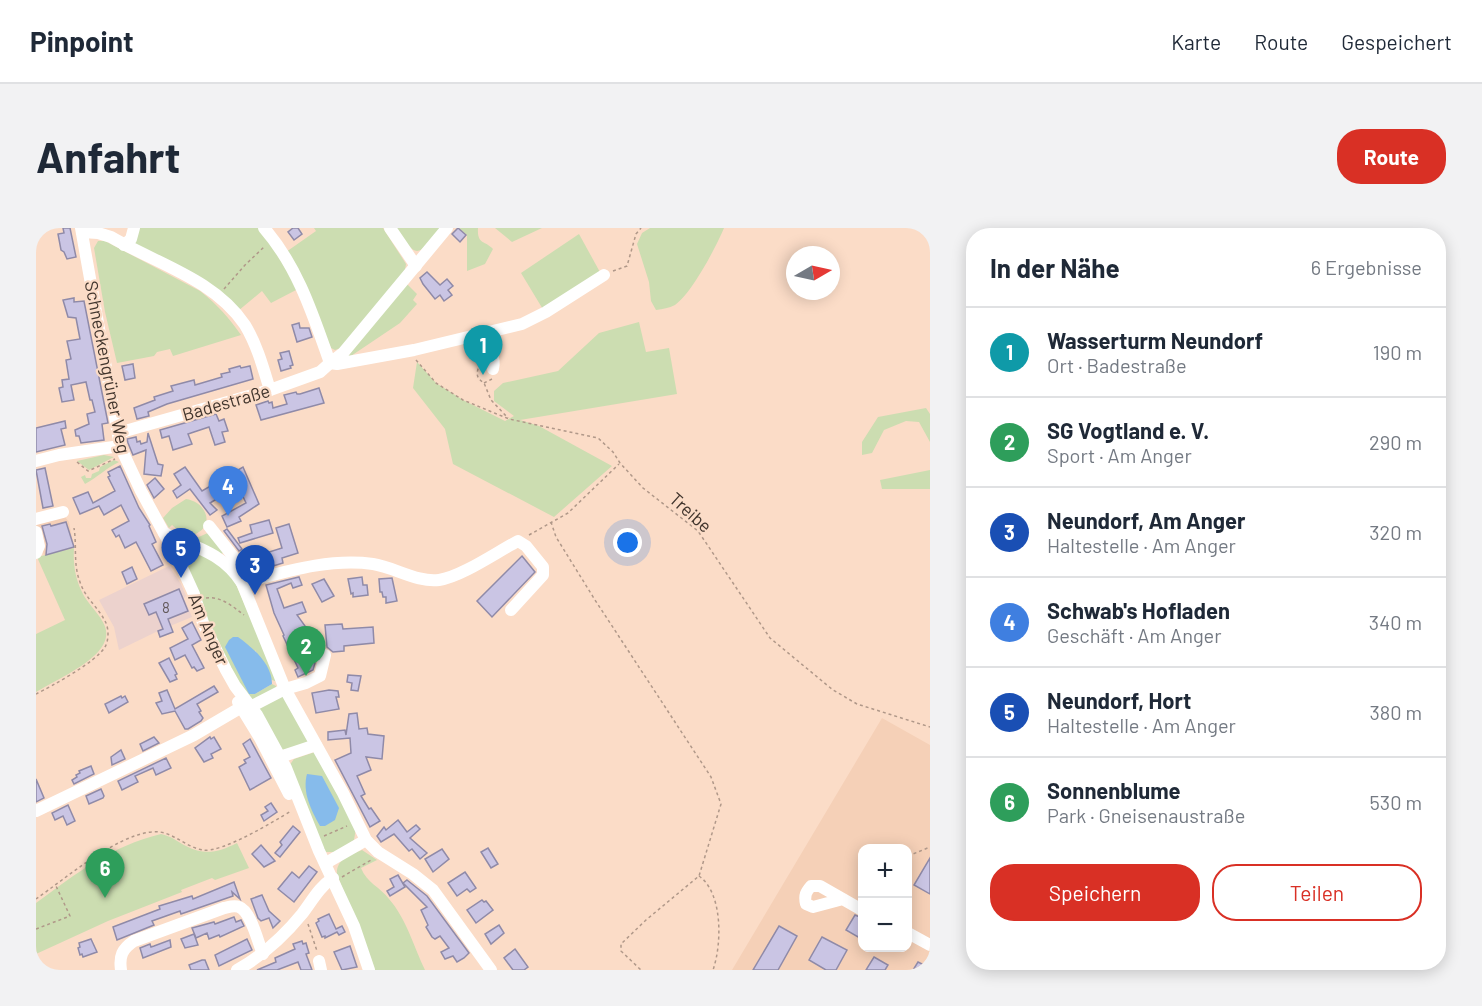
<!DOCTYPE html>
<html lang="de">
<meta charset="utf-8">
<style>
:root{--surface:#fff;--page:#f2f2f3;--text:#1f2937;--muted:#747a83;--line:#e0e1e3;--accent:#d93025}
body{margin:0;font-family:Barlow,sans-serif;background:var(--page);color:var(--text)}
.controls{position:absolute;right:18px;bottom:18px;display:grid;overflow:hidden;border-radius:12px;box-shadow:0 3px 15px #0003}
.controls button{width:54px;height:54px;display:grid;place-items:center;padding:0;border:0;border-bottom:2px solid var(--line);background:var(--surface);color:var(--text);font:30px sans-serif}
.compass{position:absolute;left:750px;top:18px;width:54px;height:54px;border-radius:50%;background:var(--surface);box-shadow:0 3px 15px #0003;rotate:81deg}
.you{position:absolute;left:592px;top:315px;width:21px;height:21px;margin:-15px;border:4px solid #fff;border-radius:50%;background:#1a73e8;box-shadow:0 0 0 9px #1a73e833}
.badge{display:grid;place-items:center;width:39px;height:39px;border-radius:50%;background:var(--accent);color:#fff;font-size:20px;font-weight:700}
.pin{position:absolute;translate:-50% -50px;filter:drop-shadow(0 2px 3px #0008)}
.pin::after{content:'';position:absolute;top:32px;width:21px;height:18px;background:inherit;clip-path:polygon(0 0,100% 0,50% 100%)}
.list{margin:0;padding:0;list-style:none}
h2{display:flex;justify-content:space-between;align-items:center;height:78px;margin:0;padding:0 24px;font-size:26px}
h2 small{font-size:20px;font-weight:400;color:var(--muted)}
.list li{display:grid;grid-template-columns:39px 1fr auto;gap:18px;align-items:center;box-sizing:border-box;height:90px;padding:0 24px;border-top:2px solid var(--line)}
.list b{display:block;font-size:22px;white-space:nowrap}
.list p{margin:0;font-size:20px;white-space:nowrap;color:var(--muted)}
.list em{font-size:20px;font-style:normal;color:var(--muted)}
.actions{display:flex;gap:12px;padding:18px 24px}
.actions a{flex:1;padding:14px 0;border:2px solid var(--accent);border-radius:24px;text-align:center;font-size:21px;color:var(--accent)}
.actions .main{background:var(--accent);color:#fff}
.map{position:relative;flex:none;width:894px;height:742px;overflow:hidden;border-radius:24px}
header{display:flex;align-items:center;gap:36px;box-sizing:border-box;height:84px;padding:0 30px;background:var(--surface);border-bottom:2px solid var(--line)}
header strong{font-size:28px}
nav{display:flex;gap:33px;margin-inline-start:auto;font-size:21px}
.intro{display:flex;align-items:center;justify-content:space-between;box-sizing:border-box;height:144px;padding:0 36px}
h1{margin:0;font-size:42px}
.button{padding:15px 27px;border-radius:24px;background:var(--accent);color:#fff;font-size:21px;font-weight:700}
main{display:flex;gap:36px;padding:0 36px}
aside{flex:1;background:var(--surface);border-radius:24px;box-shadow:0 3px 15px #0003}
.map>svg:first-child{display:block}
.built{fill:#f5d0b7;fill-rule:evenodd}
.education{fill:#ecd2cd}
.green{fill:#ccddb1}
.water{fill:#86bbeb}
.building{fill:#cac5e4;stroke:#8f8aa8;stroke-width:1.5}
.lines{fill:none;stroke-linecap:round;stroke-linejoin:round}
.path{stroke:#b09889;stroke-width:1.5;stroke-dasharray:3 3;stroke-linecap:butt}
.minor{stroke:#fff;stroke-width:12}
.labels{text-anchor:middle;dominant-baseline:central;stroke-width:4.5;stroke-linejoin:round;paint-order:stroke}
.number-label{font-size:15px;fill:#63595b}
.street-label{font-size:18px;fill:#41352d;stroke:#fbdcc7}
</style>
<header>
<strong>Pinpoint</strong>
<nav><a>Karte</a><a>Route</a><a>Gespeichert</a></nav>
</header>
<div class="intro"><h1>Anfahrt</h1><a class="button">Route</a></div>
<main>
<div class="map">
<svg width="894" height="742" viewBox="0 0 894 742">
<rect width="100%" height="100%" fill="#fbdcc7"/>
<g class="built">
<path d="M29,289L33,294L38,320L8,328L0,293Z"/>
<path d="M846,490L894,517V742H696ZM826,620H872V720H826Z"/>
</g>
<path class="education" d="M133,338L145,356L150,368L148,370L156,389L122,403L83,422L78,399L63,372Z"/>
<g class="green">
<path d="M101,0H223L230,8L262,61L235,75L226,63L202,83L95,16Z"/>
<path d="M278,0H347L370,36L369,42L305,120L299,122L295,120L250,24L280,3Z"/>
<path d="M359,0H406C381,28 382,33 359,0Z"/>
<path d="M423,0H442C441,17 449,12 457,21L449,36L431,43V7Z"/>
<path d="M459,0H506L476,14Z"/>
<path d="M614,0H688C680,19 656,65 639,77C633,80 627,81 620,82L615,73L613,54L601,16L606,5Z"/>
<path d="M543,6L565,46L508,83L485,45Z"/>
<path d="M62,13H69L164,63C181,76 193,90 205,107L137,128L134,121L121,124L118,128L81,135L69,84L58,20Z"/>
<path d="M369,54L381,66L377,72L381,76L364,95L309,132Z"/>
<path d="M603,94L610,124L633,120L641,166L484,192L503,198L576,238L518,289L417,236L409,201L377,160L381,134L400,155L427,172L469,193L478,188L458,173V163L467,155L522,143L563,105Z"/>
<path d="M890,180L894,186V214L883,194L870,193L848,202L836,225L826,227V214L842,189Z"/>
<path d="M68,227L78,229L53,242L41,233Z"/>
<path d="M78,232L83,234C70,240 62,249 49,256L45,249L49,247L50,250H55L56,246L63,243L64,239Z"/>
<path d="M894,242V261H846L844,252Z"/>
<path d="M150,271C173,274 183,306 146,309L141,305L143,303L136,297L133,300L127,290L136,280Z"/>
<path d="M174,304L188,322L186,326L156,312Z"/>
<path d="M38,320C37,335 39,350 46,364C55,384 85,399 62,424C47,440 19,453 0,464V406L29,392L1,329Z"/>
<path d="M153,321L193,340L242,454L236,452L219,422V466L236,456L240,458V461L216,473L191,438L147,330V326Z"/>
<path d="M247,467L273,511L272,516L246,522L221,481Z"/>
<path d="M279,524L320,600L318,612L300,624H289L253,538L258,531Z"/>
<path d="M125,606C135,608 142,614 150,618C169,628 183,624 201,615L213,640L179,652L176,650L145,662L146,664L72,693L0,726V675C41,645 75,618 125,606Z"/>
<path d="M326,622L341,632L325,640C331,655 344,659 353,671C370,690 378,719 389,742H337L301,646C300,631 314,627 326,622Z"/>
</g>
<g class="water">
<path d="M197,409H202C217,420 236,436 236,456L219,466H213L189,419L193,412Z"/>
<path d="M271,546L286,548L303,580L299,592L289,598H284C275,582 266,564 271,546Z"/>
</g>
<g class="building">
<path d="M27,0H34L40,29L31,31L28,24L25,22L22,6L28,5Z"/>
<path d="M257,0H262L266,6L258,12L252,4Z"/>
<path d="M422,0L430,7L424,14L416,6Z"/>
<path d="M391,44L404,57L411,51L417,58L412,62L416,67L408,73L404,67L399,71L387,56L384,50Z"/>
<path d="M38,70V74L48,73L72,195L66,196L68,212L45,215L43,208H40L39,202L53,196L51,186L59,184L56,172H54L50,154L35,157L38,172L26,174L23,160L27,159L26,152L33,151L30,132L35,131L31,113L44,111L40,90L32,89L27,72Z"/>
<path d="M263,95L264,100H273L276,109L261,114L256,97Z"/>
<path d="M253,123L257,137L254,138L255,140L245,143L242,132L246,131L244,125Z"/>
<path d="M97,136L99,150L89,152L86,138Z"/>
<path d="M204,138L205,140L214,138L217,151L131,176L112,184L113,188L101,191L98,180L119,172L118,169L137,163L135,158L158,152L159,157L186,149L185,146L194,144L193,141Z"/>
<path d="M283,160L288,175L225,192L220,177L232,173L233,175L236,174L237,180L251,176L248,167L260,164L261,166H264Z"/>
<path d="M180,186L183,193L188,191L192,203L186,204L189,214L179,217L173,199L152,206L156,216L137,222L133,208L126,210L124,202Z"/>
<path d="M29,193L30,200L25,201L29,217L0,224V200Z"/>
<path d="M112,205L122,236L127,237L125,248L108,246L110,222L97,227L92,215L91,211L100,209L101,214L104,213L105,216L111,214Z"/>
<path d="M84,238L103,280L114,297L113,298L120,314L116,316L127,337L115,343L100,314L89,320L83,307L80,309L76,302L93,293L85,277L68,287L63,278L44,286L37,270L52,264L57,275L79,263L72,249L74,248L72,244Z"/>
<path d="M149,239L166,263L207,239L223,276L203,289L205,293L191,299L186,288L210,275L202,258L174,275L181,282L174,287L154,261L141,270L137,263L145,257L138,246Z"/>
<path d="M9,240L17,278L7,280L0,242Z"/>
<path d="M119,250L128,261L118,270L111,257Z"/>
<path d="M233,292L237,305L204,315L202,310L216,305L214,297Z"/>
<path d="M30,294L38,319L10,327L11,316L6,298L14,296L15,298Z"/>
<path d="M253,296L262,325L246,330L247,335L221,343L217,329L246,320L240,300Z"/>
<path d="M191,301L206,321L203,323L188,303Z"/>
<path d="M486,328L499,344L456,389L441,373Z"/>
<path d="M96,339L101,351L91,356L86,344Z"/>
<path d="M263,349L266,357L257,360L255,355L241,361L248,380L266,374L270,384L261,387L277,409L269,415L279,435L277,442L262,449L259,442L262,440L247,408L248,407L238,385L230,357Z"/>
<path d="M326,349L327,357H331L332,367L317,369V365L315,366L312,351Z"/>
<path d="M356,350L361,373L350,375V369H347L346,364H344L343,351Z"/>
<path d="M288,351L298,368L286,374L276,356Z"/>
<path d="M143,361L152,383L132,391L137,404L124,409L122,403L127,401L120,384L113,387L108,376Z"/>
<path d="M156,394L165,412L156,417L168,440L161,443L158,439L156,440L149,427L139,432L134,420L152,411L146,400Z"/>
<path d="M306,396L307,401L337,399L338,415L308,418V423L297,424L291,419L289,397Z"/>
<path d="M133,430L141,446L139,447L141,451L134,454L123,435Z"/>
<path d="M312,447L325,448L322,463L315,462L316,455L311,454Z"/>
<path d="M178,458L182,464L161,476L165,483L163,484L167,490L165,493L152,501H149L139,483L126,486L120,475L126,473L123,465L131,462L139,481Z"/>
<path d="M293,462L302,463L303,469H300L303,481L280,485L276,465Z"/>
<path d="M85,468L86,470L89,468L92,474L73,485L69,476Z"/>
<path d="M321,485L323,501L331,500L332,506L348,508L346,531L330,529L335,542L321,548L329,566L325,568L333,581L335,580L344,593L334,599L299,532L315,525L314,510L292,512V504L309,502L310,507L313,486Z"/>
<path d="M118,509L123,515L107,523L104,516Z"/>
<path d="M174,509L175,511L178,509L185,521L175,526L177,530L168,534L159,520Z"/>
<path d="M214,511L235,550L214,562L203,539L210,535L208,532L214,529L207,516Z"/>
<path d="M85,522L89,531L76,537L75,529Z"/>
<path d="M130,530L135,540L120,547L117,540L99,548L102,554L86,562L82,553Z"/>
<path d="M55,538L58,546L38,556L36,552L41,549L40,547L44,545L43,543Z"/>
<path d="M0,551L8,570L0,574Z"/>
<path d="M65,561L68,568L67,570L53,576L50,568Z"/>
<path d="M235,575L241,584L228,593L225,587L232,583L229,579Z"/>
<path d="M32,577L39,593L31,597L27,588L19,592L16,585Z"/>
<path d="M362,592L371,604L380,597L384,601L374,610L391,625L384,631L376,621L373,623L358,606L345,614L341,608L348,599L350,602Z"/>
<path d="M257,598L264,604L244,629L239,625L246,617L244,614Z"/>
<path d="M225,617L239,633L228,639L216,626Z"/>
<path d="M452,620L462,636L455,640L445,624Z"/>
<path d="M406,621L413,631L397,644L389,631Z"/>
<path d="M894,630V666L878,657Z"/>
<path d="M273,638L281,644L258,674L242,661L256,644L263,650Z"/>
<path d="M429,644L440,660L434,664L431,661L421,668L412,655Z"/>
<path d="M362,647L369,659L354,668L351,663L358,659L354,651Z"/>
<path d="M371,652L391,668L433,725L428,730L421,734L417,728L409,731L405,724L413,720L404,708L399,711L396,709L390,699L392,697L385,682L391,679L367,655Z"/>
<path d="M198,654L204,671L196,664L197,668L145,686L144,683L116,693L118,697L81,712L77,699L124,681L123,678L156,668L157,671Z"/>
<path d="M226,667L233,683L244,693L237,700L233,690L225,693L222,690L215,671Z"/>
<path d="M446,672L448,674L450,673L457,682L440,695L431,682Z"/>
<path d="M293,686L300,701L306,698L309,704L303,707L301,704L289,710V708L286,709L280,695L283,693L282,691Z"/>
<path d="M819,687L826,690V700L822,709L810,702Z"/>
<path d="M198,689L200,694L205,692L208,698L184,709L183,707L173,711L171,705L160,710L156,700L178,694L179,696Z"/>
<path d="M463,697L468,705L455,716L449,706Z"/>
<path d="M743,698L761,708L742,742H717Z"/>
<path d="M158,706L162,717L149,720L145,711Z"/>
<path d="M786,709L811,722L800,742H790L773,732Z"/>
<path d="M55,711L61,724L47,729L46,726L44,727L42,720L44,719L43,715Z"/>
<path d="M211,711L216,722L183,738L179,727Z"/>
<path d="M134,712L135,719L107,730L104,720L114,716L115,719L118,718Z"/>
<path d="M266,713L267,716L270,715L273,725L270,726L276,742H265L262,734L241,742H221L240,734L239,730L259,721L257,716Z"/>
<path d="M314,718L321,739L306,742L298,724Z"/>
<path d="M479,721L492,739L488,742H477L468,730Z"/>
<path d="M838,729L852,737L849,742H830Z"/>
<path d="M166,732H169L173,742H155L153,737Z"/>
<path d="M882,734L894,740V742H877Z"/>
</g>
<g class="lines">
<g class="path">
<path d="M577,43L591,38L600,6L605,0"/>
<path d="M188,61L209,37L228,19"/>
<path d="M380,132L400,155L427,172L473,191L562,210L577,224L584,235L607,260L662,303L734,410L797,462L821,476L894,499"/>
<path d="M447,137L442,141C440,148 442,151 448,155L455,172L472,190"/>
<path d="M448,155L456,151"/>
<path d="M41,234L52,243L79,231"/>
<path d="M515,294L520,309L559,372L675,549L685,576L663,648L610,692L585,716V723L605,742"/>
<path d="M493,307L532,285L583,236"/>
<path d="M170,370C185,368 196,378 208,387"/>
<path d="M0,466C16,458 60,434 69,419C73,412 73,400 69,393C62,379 49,370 44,354C37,336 41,318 38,300"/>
<path d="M288,608L311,598"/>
<path d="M872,628L894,619"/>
<path d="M663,648C687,665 686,716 677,742"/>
<path d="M306,649L335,632"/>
<path d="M0,671C30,650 79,608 115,604C135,601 148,619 167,622C186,625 237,594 255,583"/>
<path d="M272,696L281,723"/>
<path d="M0,701L34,688L20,658"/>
</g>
<g class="minor">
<path d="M45,0L84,218L105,263L142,331L158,366L167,395L190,442L199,458L221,487L250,540L283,623L318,698L333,742"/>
<path d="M354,0L380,38"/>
<path d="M411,0L307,125L294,135L301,136L378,122L486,96L510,84L568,47"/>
<path d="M46,4L62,5L75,9C121,36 178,51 209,97C221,117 227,139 234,162"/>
<path d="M88,17L95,11L98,0"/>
<path d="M443,107C452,113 460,130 457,141"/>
<path d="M82,205L234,162L284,144L294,135C277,87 262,39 228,0"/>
<path d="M0,233L23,227L84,218"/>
<path d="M0,291L27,284"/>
<path d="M173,298L200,332L198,343"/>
<path d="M0,304L3,318L0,325"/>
<path d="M128,305C159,319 187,325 206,355L249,461L307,565L330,612L342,624L377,646L397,662L455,742"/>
<path d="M206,355C249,344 292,330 337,336C358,339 382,355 403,352C425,349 461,324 482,313L490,318L507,339V347L475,382"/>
<path d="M202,474L224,510L253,566"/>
<path d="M214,479L249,461L270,455L284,448L289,427"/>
<path d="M244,529L280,517"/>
<path d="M0,583L158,507L204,480"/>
<path d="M290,635L330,612"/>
<path d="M807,671L777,679L770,676C768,667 770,664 775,658H784L826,682"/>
<path d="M872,705L894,717"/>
<path d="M283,733L285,742"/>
<path d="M85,742C83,728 86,721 98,713L188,680C193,679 198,677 203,679C215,683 222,715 227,726"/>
<path d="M201,742C226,728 248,708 266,686C276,673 283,659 297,650"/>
</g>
</g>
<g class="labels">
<g class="number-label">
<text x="130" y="379">8</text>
</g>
<g class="street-label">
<text transform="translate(72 139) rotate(79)">Schneckengrüner Weg</text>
<text transform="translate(190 174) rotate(-16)">Badestraße</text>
<text transform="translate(655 284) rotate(42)">Treibe</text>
<text transform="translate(173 401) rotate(67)">Am Anger</text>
</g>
</g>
</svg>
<div class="controls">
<button>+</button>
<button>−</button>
</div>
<svg class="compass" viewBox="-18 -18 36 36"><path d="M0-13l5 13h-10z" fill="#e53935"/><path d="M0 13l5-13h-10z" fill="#747a83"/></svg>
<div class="you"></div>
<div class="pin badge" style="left:447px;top:147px;background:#0f9aa8">1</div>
<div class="pin badge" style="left:270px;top:448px;background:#2e9e5b">2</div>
<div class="pin badge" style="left:219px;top:367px;background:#1a4fb4">3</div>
<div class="pin badge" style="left:192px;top:288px;background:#3f7fe0">4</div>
<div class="pin badge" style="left:145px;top:350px;background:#1a4fb4">5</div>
<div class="pin badge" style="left:69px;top:670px;background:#2e9e5b">6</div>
</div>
<aside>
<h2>In der Nähe<small>6 Ergebnisse</small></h2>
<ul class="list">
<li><span class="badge" style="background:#0f9aa8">1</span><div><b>Wasserturm Neundorf</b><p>Ort · Badestraße</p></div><em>190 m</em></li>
<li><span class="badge" style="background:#2e9e5b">2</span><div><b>SG Vogtland e. V.</b><p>Sport · Am Anger</p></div><em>290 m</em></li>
<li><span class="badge" style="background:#1a4fb4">3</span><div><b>Neundorf, Am Anger</b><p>Haltestelle · Am Anger</p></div><em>320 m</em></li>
<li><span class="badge" style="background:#3f7fe0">4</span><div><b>Schwab's Hofladen</b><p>Geschäft · Am Anger</p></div><em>340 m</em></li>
<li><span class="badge" style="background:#1a4fb4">5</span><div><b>Neundorf, Hort</b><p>Haltestelle · Am Anger</p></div><em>380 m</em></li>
<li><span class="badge" style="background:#2e9e5b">6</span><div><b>Sonnenblume</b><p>Park · Gneisenaustraße</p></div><em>530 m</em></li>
</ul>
<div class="actions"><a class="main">Speichern</a><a>Teilen</a></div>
</aside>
</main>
